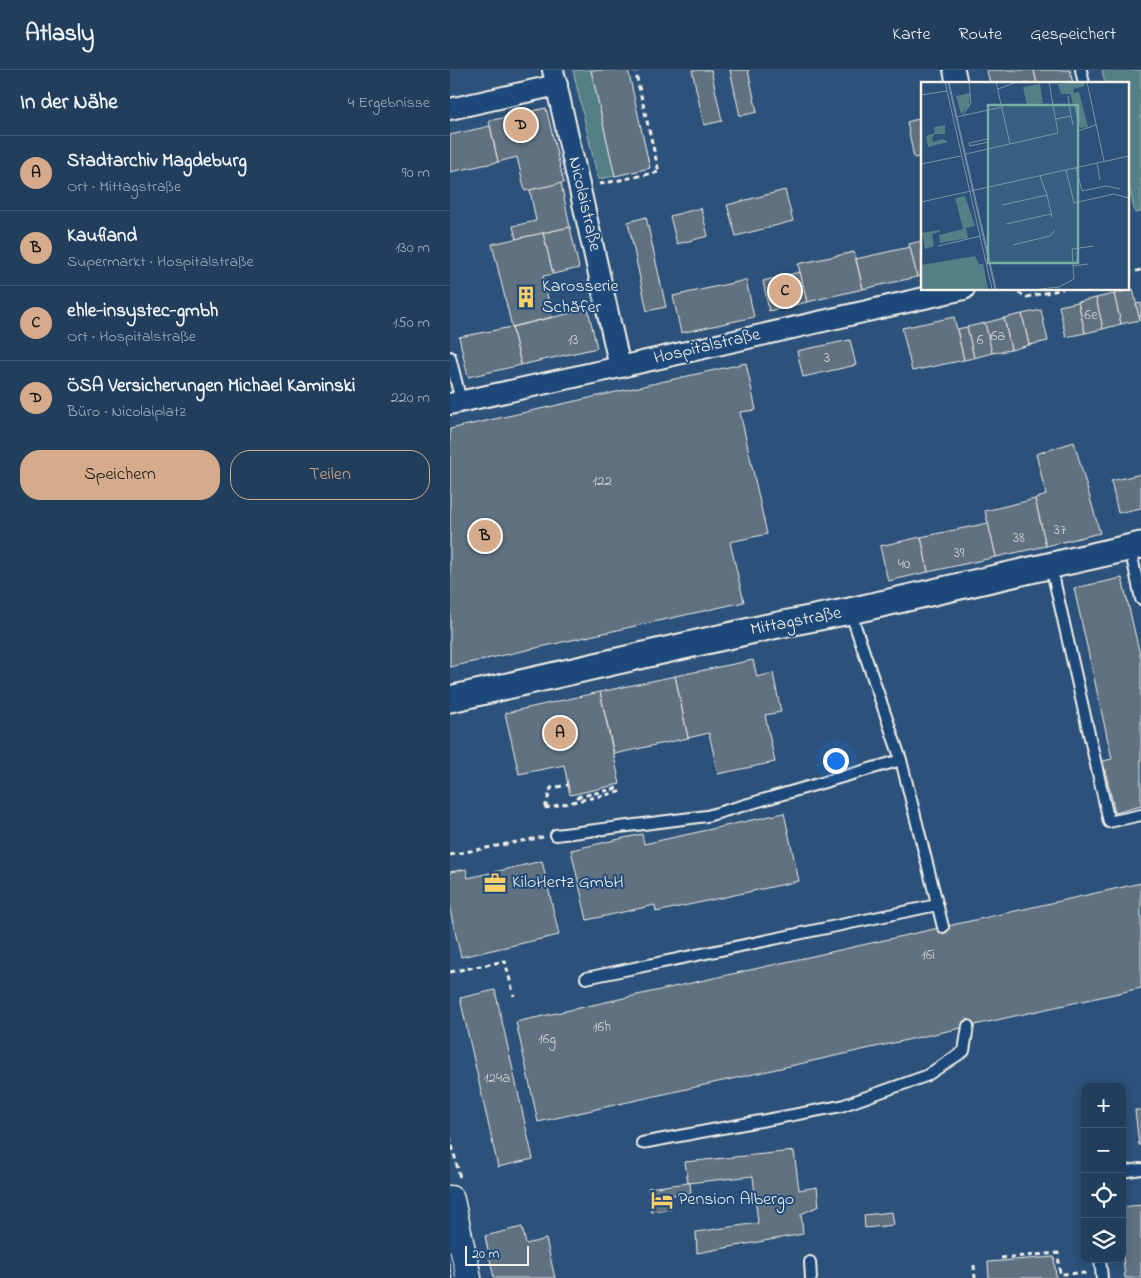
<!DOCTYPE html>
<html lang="de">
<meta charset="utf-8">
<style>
:root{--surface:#213e5c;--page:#294562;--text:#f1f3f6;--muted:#a2aebb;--line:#3e5772;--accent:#d6ab8b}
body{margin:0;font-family:"Indie Flower",sans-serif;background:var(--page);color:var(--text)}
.controls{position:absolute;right:15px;bottom:15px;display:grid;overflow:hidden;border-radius:10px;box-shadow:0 2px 12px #0003}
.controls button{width:45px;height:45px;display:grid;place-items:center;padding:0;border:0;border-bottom:1px solid var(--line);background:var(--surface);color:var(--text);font:25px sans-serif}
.scale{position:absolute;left:15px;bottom:12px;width:64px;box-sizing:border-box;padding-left:5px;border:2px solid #f4f1e8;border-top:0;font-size:14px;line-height:18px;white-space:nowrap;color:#f4f1e8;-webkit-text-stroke:4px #1f4a7a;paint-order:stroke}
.you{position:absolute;left:385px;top:690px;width:18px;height:18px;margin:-12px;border:4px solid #fff;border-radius:50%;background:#1a73e8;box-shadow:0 0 0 8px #1a73e833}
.badge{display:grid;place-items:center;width:32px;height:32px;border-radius:50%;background:var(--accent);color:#111;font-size:16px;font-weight:700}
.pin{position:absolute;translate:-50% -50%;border:2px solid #fff;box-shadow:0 1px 5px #0006}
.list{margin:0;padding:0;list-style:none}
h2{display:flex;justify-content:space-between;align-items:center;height:65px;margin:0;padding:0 20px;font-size:21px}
h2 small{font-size:16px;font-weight:400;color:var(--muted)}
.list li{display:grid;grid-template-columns:32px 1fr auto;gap:15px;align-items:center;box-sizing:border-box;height:75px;padding:0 20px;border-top:1px solid var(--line)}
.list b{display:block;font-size:19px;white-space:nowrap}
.list p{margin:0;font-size:16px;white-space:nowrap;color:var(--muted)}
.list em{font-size:16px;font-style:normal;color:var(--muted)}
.actions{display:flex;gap:10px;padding:15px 20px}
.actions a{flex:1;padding:11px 0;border:1px solid var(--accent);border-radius:20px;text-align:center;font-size:18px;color:var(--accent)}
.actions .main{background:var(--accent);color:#111}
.icon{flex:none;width:28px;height:28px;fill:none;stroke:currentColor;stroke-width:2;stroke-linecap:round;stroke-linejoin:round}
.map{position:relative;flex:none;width:691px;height:1208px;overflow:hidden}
header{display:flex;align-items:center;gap:30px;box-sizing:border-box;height:70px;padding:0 25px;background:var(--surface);border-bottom:1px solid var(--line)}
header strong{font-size:24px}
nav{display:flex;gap:28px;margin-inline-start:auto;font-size:18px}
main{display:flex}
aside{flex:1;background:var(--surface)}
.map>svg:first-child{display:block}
.green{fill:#537f87;stroke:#a4b8b8}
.building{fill:#617181;stroke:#f4f1e8}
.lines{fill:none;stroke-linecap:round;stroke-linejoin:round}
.service-casing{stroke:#f4f1e8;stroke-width:14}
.minor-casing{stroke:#f4f1e8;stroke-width:24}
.tertiary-casing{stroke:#f4f1e8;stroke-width:29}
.secondary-casing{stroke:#f4f1e8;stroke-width:31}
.path{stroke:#f4f1e8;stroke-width:3;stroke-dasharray:5 4;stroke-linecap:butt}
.service{stroke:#1f4a7a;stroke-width:10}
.minor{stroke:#1f4a7a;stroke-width:20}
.tertiary{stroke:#1f4a7a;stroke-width:25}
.secondary{stroke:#1f4a7a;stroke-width:28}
.tram{stroke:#f4f1e8;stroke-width:1}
.labels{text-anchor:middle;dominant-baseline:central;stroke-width:4;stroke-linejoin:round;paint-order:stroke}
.number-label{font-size:15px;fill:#cfd1ce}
.street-label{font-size:18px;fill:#f4f1e8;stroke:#1f4a7a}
.poi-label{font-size:18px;fill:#f4f1e8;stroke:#1f4a7a;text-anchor:start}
.inset-road{fill:none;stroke:#7c92a7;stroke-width:1}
.view{fill:#76ada5;fill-opacity:0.15;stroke:#76ada5;stroke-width:2.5}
.inset-edge{fill:none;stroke:#f4f1e8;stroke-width:2.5}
</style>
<header>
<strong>Atlasly</strong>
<nav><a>Karte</a><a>Route</a><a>Gespeichert</a></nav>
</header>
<main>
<aside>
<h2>In der Nähe<small>4 Ergebnisse</small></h2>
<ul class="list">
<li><span class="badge">A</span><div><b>Stadtarchiv Magdeburg</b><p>Ort · Mittagstraße</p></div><em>90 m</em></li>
<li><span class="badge">B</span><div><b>Kaufland</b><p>Supermarkt · Hospitalstraße</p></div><em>130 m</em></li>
<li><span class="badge">C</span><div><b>ehle-insystec-gmbh</b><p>Ort · Hospitalstraße</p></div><em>150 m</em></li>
<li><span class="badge">D</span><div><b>ÖSA Versicherungen Michael Kaminski</b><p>Büro · Nicolaiplatz</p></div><em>220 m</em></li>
</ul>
<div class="actions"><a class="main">Speichern</a><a>Teilen</a></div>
</aside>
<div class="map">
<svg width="691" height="1208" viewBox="0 0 691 1208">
<rect width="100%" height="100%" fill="#2c527b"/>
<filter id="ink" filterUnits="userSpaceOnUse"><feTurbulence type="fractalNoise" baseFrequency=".02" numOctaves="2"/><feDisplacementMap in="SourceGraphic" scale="10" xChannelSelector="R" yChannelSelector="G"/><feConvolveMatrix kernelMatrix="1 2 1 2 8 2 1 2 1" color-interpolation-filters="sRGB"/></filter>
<g filter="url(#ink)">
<g class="green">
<path d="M123,0H141L165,106L148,109Z"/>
<path d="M652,0H691V142L685,143L677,108V14H655Z"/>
</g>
<g class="building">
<path d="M141,0H178L200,98L165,106Z"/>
<path d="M242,0H261L272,51L254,55Z"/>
<path d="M280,0H298L307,42L290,46Z"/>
<path d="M537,0H584L587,14H540Z"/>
<path d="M584,0H620L623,14H587Z"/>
<path d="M96,38L114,113L75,121L67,87L48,92L39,51Z"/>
<path d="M472,48V86L464,88L457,52Z"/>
<path d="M40,56L48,92L0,102V65Z"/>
<path d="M111,113L120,157L66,169L63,156L86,151L80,120Z"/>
<path d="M335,120L343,151L286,166L277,135Z"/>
<path d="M251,138L258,166L227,174L220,146Z"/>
<path d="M196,147L216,237L197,241L178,152Z"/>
<path d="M120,157L129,198L103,204L93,163Z"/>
<path d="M93,163L103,204L93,206L102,247L62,257L42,174Z"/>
<path d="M472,171V206L467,207L459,174Z"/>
<path d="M460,177L467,207L413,219L406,189Z"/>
<path d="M404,182L413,219L357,232L348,194Z"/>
<path d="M350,202L357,232L319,241L313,211Z"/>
<path d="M296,210L304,247L231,263L223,226Z"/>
<path d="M683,219L690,250L671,254L664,224Z"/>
<path d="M664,224L671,254L653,259L646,228Z"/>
<path d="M646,228L653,259L635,263L628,232Z"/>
<path d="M628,232L635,263L616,267L609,236Z"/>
<path d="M691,233V247H689L686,234Z"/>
<path d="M138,239L147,278L71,295L62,257Z"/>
<path d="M591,240L598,271L579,275L572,244Z"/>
<path d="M572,244L579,275L561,280L554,248Z"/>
<path d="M504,247L514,290L462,301L452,258Z"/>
<path d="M554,248L561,280L542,283L535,253Z"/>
<path d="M535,253L542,283L524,288L517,257Z"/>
<path d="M62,257L71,295L18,307L9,267Z"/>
<path d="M517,257L524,288L514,290L507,259Z"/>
<path d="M400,270L406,295L353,307L347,281Z"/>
<path d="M296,293L306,340L290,342L317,464L280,472L294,532L0,597V359Z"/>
<path d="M624,372L650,463L596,476L585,429L596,425L586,384Z"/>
<path d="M691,404V438L668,443L661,411Z"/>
<path d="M585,429L596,476L546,487L535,441Z"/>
<path d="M538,453L546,487L478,502L471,467Z"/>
<path d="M471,467L478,502L438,511L430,476Z"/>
<path d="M672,508L691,589V736L665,743L653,691L662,689L624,518Z"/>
<path d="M303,590L307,607L323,603L331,642L315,645L325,692L268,704L259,663L238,668L225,606Z"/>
<path d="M225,606L238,668L164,684L150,622Z"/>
<path d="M150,622L170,714L120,725L114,695L69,704L55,643Z"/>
<path d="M334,743L349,811L206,842L205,835L137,850L121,780L192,764L194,774Z"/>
<path d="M92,791L109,865L11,887L0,840V802L16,799L18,808Z"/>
<path d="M691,813V918L88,1052L66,952Z"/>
<path d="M45,920L83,1089L48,1097L10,928Z"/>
<path d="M685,1040H691V1075H689Z"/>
<path d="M344,1081L349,1120L367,1117L369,1136L351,1144L353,1164L247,1183L246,1162L308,1153L303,1106L238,1113L235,1092Z"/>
<path d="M238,1113H240L241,1123L221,1125L222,1139L201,1142L198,1118Z"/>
<path d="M691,1135V1208H675L672,1178V1137Z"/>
<path d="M442,1142L444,1155L415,1158L414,1145Z"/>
<path d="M72,1157L76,1174L96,1169L105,1208H44L35,1166Z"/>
<path d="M604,1187L606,1208H539L538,1192Z"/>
</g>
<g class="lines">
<g class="service-casing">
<g id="service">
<path d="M631,0L634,14"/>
<path d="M0,287L11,331"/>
<path d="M680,478L691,529"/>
<path d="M601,496L659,752L691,745"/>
<path d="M451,690L493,857"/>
<path d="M106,765L257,746L451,690L400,541"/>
<path d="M136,908L487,835"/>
<path d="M192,1073L391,1036L476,1006L514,981L518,956"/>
<path d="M672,1102L691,1099"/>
<path d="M650,1189L652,1208"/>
<path d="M360,1192L361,1208"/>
</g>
</g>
<g class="minor-casing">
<g id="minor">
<path d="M103,0L170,297"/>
<path d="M504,0L507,14"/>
<path d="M0,39L107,15"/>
<path d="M0,334L170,297L514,219"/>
</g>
</g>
<g class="tertiary-casing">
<path id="tertiary" d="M0,629L318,557L400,541L691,475"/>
</g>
<g class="secondary-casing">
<path id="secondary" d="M0,1130L17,1208"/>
</g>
<g class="path">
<path d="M150,114L209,102L185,0"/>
<path d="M677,203L691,200"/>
<path d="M560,219L577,227L613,219"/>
<path d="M95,738L169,722L168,718L127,727L126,724"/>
<path d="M95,738L101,718L118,715"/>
<path d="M0,785L93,767"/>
<path d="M0,902L55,891L64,926"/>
<path d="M0,1067L10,1108"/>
<path d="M551,1188L608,1183L610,1204L636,1203"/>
<path d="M524,1195L525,1208"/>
</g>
<use href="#service" class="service"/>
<use href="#minor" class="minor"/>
<use href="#tertiary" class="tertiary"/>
<use href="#secondary" class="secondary"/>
<path class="tram" d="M0,1181L6,1208"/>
</g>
</g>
<defs>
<g id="building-bare" transform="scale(1.725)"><path d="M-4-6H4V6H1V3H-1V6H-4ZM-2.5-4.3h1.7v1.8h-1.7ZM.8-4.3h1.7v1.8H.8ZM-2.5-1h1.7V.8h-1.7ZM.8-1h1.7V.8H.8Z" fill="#ffd166" stroke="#1f4a7a" stroke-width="2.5" paint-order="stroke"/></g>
<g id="office-bare" transform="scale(1.725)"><path d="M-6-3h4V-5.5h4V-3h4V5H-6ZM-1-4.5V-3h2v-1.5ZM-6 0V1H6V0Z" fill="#ffd166" stroke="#1f4a7a" stroke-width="2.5" paint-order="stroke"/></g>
<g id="hotel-bare" transform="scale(1.725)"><path d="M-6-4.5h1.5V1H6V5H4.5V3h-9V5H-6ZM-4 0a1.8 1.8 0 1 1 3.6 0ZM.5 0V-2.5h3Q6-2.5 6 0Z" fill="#ffd166" stroke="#1f4a7a" stroke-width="2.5" paint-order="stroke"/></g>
</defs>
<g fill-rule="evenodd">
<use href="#building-bare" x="76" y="227"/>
<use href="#office-bare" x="45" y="813"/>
<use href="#hotel-bare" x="212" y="1130"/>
</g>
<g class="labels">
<g class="number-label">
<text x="641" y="245">6e</text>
<text x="548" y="266">6a</text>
<text x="123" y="270">13</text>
<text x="530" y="270">6</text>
<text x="377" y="288">3</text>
<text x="152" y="411">122</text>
<text x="610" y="460">37</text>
<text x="569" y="468">38</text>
<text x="509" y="483">39</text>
<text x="454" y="494">40</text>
<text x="478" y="885">16i</text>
<text x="152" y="957">16h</text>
<text x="97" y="969">16g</text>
<text x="47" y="1008">124a</text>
</g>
<g class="street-label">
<text transform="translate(134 134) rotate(77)">Nicolaistraße</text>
<text transform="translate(257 277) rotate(-13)">Hospitalstraße</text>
<text transform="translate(346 552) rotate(-11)">Mittagstraße</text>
</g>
<g class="poi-label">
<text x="92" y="217">Karosserie<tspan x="92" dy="21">Schäfer</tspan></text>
<text x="62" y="813">KiloHertz GmbH</text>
<text x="228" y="1130">Pension Albergo</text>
</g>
</g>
<g transform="translate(471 12)">
<rect width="208" height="208" fill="#2c527b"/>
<path d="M163,0L164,4L152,7L153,11L158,10L167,45L159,46L149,12H140L137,2ZM119,2L122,21L106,24L102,5ZM49,11L48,24L40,32L35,14ZM24,43V52H14L11,56L12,60L22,57L27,60L7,65L5,54L14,51L13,45ZM44,114L54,144L45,146L47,156L19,161L18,153L42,147L34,116ZM18,148L19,150L11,152L13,164L4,167L1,151ZM54,174L58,182H62L67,207H0V183Z" fill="#537f87"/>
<path class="inset-road" d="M24,0L71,207M27,0L74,207M28,0L75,207M75,0L89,62M166,0L183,79M77,7L96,0M0,13L26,9M147,14L150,34M41,34L50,21L48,0M35,35L81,25M135,37L150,34L152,43M157,49L175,43M66,57L48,61L49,64L67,60M45,72L137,51L128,0M176,81L179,98M0,82L40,74M155,85L161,109L185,104L199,107M145,88L153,121L193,112L208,116M126,113L131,135M0,120L208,74M81,123L126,113L119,94M85,142L130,132M92,163L129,154L134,148M17,164L60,154M152,184L167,182M119,207L138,205L153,197L151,167L173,164"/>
<path class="view" d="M67,23H157V181H67Z"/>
<rect width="208" height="208" class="inset-edge"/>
</g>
</svg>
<div class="controls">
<button>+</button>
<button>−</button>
<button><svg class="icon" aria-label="locate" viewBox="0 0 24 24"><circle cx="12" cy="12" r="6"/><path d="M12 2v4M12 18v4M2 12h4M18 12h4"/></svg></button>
<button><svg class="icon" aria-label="layers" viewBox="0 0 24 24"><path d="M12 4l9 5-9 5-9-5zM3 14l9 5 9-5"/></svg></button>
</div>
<div class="scale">20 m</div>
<div class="you"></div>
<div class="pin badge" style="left:110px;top:663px">A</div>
<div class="pin badge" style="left:35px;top:466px">B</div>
<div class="pin badge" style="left:335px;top:221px">C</div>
<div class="pin badge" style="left:71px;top:55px">D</div>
</div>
</main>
